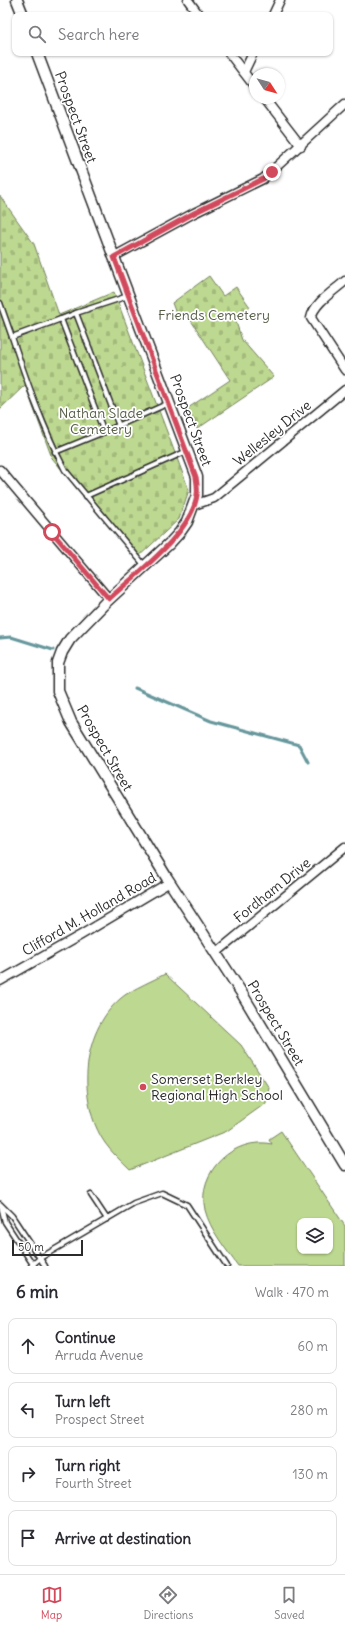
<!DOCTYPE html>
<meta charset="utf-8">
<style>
:root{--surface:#fff;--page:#f2f2f3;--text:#2b2b33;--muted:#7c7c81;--line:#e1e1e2;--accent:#d1495b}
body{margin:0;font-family:Delius,sans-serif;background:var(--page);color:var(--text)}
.controls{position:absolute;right:12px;bottom:12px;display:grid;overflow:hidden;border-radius:8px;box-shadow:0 1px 3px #0004}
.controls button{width:36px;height:36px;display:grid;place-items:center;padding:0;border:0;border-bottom:1px solid var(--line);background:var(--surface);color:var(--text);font:20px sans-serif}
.compass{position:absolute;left:249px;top:68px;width:36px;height:36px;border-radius:50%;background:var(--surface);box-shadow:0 1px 3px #0004;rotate:126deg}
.scale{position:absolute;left:12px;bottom:10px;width:71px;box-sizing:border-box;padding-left:4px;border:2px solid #2b2b2b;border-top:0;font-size:11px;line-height:14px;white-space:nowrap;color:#2b2b2b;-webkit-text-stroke:3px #fff;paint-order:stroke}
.stop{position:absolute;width:12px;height:12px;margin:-9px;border:3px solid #d1495b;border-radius:50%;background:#fff}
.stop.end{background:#d1495b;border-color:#fff;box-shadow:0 1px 4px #0008}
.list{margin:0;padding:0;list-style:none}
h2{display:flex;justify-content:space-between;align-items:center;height:52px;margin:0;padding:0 16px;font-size:17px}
h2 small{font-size:13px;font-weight:400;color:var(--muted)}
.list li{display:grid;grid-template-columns:26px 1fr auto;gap:12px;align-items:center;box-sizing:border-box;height:56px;margin:0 8px 8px;padding:0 8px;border:1px solid var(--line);border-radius:8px}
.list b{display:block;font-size:15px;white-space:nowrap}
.list p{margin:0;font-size:13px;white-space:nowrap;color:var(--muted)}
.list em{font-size:13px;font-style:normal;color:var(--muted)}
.icon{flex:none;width:22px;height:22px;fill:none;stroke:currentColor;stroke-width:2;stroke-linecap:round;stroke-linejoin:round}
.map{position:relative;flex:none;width:345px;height:1266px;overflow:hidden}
.search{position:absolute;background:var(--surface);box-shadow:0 1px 3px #0004;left:12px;right:12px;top:12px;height:44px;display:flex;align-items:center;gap:10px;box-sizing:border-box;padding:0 14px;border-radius:8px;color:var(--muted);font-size:15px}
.sheet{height:308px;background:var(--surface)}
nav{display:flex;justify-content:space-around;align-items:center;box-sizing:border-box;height:56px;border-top:1px solid var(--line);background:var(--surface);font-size:11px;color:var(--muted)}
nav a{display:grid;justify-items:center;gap:2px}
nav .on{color:var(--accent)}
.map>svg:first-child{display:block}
.grass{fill:#bdd890;stroke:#74825e;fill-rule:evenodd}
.cemetery{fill:url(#cemetery-stones);stroke:#74825e}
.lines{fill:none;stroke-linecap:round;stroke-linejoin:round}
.stream{stroke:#66979c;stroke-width:3}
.service-casing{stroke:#2b2b2b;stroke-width:7}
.minor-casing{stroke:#2b2b2b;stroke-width:11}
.tertiary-casing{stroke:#2b2b2b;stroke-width:13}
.service{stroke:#fff;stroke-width:4}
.minor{stroke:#fff;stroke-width:8}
.tertiary{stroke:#fff;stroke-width:10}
.route{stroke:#d1495b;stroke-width:5}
.poi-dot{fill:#d1495b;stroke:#fff;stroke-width:1.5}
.labels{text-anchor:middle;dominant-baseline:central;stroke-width:3.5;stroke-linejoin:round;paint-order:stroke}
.street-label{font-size:14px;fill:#2b2b2b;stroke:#fff}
.park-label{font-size:14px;fill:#575f49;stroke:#fff}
.poi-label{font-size:14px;fill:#2b2b2b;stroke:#fff;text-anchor:start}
</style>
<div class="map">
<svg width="345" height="1266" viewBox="0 0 345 1266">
<defs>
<pattern id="cemetery-stones" width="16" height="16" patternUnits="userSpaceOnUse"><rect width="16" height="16" fill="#bdd890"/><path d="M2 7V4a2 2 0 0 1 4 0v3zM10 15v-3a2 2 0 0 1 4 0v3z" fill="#a3ba7c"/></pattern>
</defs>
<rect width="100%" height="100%" fill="#fff"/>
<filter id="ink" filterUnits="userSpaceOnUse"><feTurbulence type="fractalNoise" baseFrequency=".025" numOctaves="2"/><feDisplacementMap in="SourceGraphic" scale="8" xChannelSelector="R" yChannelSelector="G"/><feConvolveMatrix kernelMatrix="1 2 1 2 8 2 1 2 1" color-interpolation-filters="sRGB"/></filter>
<g filter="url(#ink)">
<g class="grass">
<path d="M165,974L241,1045L269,1088L266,1103L227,1131L130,1170C122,1162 112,1153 105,1143C76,1101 81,1027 125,995C137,987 152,981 165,974Z"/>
<path d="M281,1131L345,1226V1266H238C226,1249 210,1230 205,1210C196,1171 235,1136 272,1144L269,1139ZM300,1221H330V1251H300Z"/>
</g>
<g class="cemetery">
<path d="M0,196L34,244L59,315L114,292L189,490L179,519L136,559L52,458L25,385L0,409Z"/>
<path d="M209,276L223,296L236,287L250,307L235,319L242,340L274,377L197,429L188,408L230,380L190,319L175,311L172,303Z"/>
</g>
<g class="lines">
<g class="stream">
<path d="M0,638L11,637L53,650"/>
<path d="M135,688L211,721L299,745L308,762"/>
</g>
<g class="service-casing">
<g id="service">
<path d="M0,303L12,337"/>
<path d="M61,319L76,313"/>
<path d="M119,426L76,313L128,296"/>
<path d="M104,432L169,403"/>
<path d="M55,452L104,432L61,319L12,337C27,382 43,428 65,470L145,566"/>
<path d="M86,496L187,451"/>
<path d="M91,1195L107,1219"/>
<path d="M0,1204L12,1216L45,1266"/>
<path d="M1,1206L5,1222L34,1266"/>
<path d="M31,1266L40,1258L134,1203L162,1193L187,1205L227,1266"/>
</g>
</g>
<g class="minor-casing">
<g id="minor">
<path d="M188,0L199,15"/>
<path d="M273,15L280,0"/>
<path d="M229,53L255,87"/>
<path d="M244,72L253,53"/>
<path d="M264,98L301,146"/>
<path d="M113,257L194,213L263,179L345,104"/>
<path d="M345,281C334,291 314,303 311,318L345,370"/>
<path d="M0,470L109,599"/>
<path d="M194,505L214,498L345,390"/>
<path d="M216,953L345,847"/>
<path d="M0,981L81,935L170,882"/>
</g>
</g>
<g class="tertiary-casing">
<g id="tertiary">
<path d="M17,0L23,15"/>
<path d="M37,53L197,477V495L187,522L180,532L170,543L106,602L70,639L62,652L58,663V691L71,722L167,878L241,992L345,1165"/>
</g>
</g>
<use href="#service" class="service"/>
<use href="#minor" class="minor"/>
<use href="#tertiary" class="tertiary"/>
</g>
</g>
<g class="lines" filter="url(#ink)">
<path class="route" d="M52,532L109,599C136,574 192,533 197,495C198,489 197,483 196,477L114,257L194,213L263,179L272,172"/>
</g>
<circle class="poi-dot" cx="143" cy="1087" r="4"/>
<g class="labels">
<g class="street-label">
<text transform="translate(76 117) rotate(70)">Prospect Street</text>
<text transform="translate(191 420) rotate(70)">Prospect Street</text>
<text transform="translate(272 433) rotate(-39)">Wellesley Drive</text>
<text transform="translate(105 748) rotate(60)">Prospect Street</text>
<text transform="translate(272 890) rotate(-39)">Fordham Drive</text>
<text transform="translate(89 914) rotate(-30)">Clifford M. Holland Road</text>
<text transform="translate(276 1023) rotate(59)">Prospect Street</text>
</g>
<g class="park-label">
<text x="214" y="315">Friends Cemetery</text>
<text x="101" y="413">Nathan Slade<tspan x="101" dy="16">Cemetery</tspan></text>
</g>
<g class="poi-label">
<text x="151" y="1079">Somerset Berkley<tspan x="151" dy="16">Regional High School</tspan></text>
</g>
</g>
</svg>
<div class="controls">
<button><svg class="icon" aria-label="layers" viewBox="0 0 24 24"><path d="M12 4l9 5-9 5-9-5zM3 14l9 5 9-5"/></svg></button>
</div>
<svg class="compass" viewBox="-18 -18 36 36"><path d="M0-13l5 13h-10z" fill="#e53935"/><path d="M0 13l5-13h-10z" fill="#7c7c81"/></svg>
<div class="scale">50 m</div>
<div class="stop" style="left:52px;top:532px"></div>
<div class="stop end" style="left:272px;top:172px"></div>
<div class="search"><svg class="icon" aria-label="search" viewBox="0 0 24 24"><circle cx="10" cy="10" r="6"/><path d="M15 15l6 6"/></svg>Search here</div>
</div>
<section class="sheet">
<h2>6 min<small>Walk · 470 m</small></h2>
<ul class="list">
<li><svg class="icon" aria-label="ahead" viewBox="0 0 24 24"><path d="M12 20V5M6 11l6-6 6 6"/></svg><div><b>Continue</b><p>Arruda Avenue</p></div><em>60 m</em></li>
<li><svg class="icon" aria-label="left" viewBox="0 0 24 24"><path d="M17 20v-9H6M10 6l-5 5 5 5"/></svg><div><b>Turn left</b><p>Prospect Street</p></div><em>280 m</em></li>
<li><svg class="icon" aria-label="right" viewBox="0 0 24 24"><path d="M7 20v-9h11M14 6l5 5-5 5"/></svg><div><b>Turn right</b><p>Fourth Street</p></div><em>130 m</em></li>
<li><svg class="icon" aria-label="arrive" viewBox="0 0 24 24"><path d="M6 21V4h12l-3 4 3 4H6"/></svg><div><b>Arrive at destination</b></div></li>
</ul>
</section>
<nav>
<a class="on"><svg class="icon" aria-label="map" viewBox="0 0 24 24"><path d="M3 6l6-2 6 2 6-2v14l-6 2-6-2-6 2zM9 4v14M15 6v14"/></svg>Map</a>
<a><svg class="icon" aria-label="directions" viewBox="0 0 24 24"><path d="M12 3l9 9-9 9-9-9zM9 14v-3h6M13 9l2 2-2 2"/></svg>Directions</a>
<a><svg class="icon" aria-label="saved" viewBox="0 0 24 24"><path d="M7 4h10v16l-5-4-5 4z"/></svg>Saved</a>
</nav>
